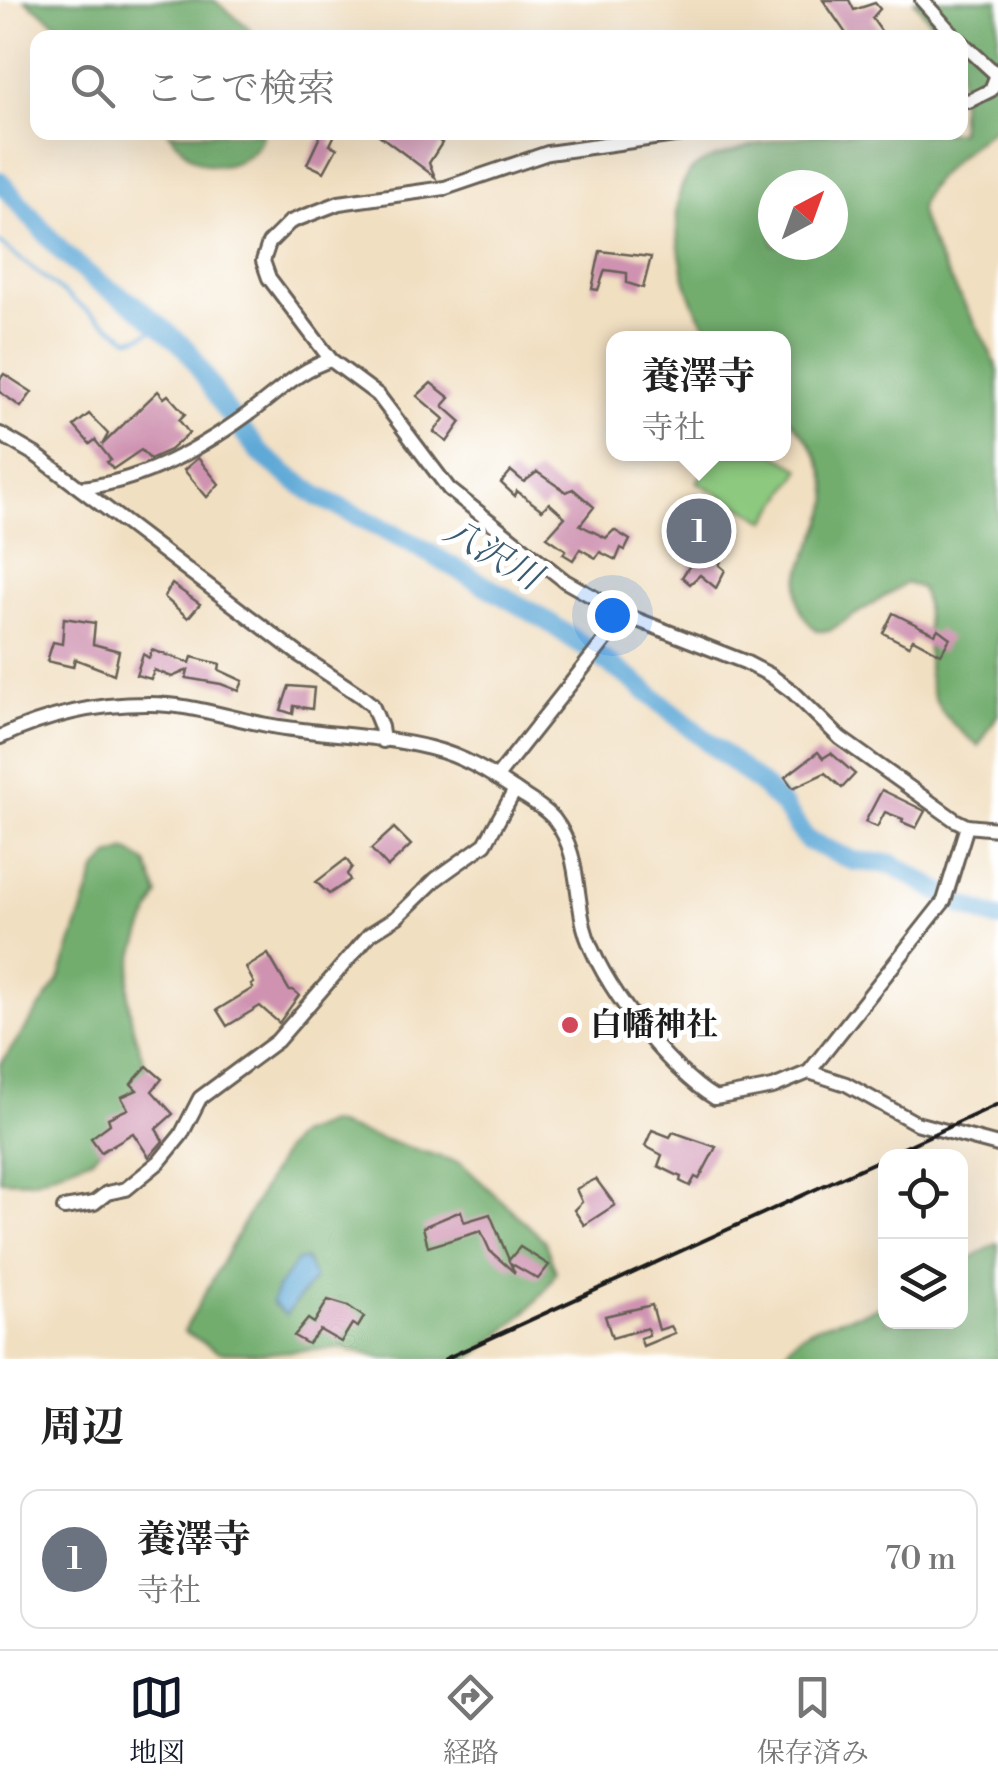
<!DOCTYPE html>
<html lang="ja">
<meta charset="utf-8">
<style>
:root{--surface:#fff;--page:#f2f2f2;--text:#222;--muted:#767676;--line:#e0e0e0;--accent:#111827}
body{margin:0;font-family:"Libre Bodoni","Noto Serif JP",serif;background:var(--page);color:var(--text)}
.controls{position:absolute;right:30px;bottom:30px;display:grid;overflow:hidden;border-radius:20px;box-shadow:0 10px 40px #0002}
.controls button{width:90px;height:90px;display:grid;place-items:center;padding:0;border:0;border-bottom:2px solid var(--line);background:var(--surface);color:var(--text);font:50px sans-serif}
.compass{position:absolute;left:758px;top:170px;width:90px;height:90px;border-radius:50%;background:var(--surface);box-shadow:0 10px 40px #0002;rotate:41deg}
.you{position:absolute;left:612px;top:615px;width:35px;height:35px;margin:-25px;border:8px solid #fff;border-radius:50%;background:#1a73e8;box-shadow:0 0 0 15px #1a73e833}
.badge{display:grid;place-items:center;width:65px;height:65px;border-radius:50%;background:var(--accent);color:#fff;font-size:32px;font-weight:700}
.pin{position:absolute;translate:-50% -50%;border:5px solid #fff;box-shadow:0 2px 10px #0006}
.popup{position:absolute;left:606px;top:331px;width:185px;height:130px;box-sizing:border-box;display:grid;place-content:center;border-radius:20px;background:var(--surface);filter:drop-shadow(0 2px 8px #0005);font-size:32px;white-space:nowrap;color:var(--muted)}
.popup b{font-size:38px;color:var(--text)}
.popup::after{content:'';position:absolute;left:50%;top:100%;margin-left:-20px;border:20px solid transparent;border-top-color:var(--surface)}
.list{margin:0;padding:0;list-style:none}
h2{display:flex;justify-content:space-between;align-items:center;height:130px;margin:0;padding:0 40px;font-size:42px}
h2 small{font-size:32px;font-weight:400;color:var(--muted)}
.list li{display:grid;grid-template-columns:65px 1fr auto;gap:30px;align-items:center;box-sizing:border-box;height:140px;margin:0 20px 20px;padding:0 20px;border:2px solid var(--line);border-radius:20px}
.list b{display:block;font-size:38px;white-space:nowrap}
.list p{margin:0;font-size:32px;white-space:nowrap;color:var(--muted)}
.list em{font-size:32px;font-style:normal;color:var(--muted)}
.icon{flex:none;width:55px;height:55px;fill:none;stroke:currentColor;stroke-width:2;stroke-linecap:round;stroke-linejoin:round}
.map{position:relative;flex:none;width:998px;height:1359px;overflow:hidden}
.search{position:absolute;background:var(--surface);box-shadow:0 10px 40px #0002;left:30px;right:30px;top:30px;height:110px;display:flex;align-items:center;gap:25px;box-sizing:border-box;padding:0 35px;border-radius:20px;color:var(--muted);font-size:38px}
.sheet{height:290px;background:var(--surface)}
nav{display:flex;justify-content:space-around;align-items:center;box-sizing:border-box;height:140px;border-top:2px solid var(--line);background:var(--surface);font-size:28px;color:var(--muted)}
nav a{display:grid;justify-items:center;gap:5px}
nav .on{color:var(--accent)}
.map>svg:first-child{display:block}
.green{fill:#8dc97f;stroke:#54724e;stroke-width:2.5}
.forest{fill:#72ad6e;stroke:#476445;stroke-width:2.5;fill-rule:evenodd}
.water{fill:#5fa9d7;stroke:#3e627a;stroke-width:2.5}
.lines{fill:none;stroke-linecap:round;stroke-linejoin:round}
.stream{stroke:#5fa9d7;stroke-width:4}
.river{stroke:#5fa9d7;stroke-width:20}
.building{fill:#cf93b1}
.minor-casing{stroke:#676056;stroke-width:18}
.minor{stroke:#fff;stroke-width:12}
.rail{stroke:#1c1c1c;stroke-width:4}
.poi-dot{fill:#d1495b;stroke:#fff;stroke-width:4}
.labels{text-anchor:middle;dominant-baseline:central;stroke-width:10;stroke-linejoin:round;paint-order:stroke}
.poi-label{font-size:32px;font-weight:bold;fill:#1c1c1c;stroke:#fff;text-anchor:start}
.water-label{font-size:35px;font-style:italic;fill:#3a5b70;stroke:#fff}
</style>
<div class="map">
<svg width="998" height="1359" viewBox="0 0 998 1359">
<rect width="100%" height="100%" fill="#fff"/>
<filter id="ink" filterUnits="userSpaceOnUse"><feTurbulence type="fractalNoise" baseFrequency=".01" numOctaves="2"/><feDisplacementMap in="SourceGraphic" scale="20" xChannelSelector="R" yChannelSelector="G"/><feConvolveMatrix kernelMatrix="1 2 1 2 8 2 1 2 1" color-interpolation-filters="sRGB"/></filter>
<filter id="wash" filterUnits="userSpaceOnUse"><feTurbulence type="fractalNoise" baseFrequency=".0048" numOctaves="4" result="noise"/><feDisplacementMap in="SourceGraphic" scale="40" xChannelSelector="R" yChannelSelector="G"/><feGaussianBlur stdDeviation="2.25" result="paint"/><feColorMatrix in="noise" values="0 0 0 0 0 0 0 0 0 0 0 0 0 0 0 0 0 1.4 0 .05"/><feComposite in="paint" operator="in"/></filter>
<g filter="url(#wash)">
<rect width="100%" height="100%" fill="#f1dfc1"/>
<path class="green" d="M715,454H774L801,469L767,521L697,482Z"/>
<g class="forest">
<path d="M25,0H214L248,27L254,37H75Z"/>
<path d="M914,0H998V126C976,140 921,183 920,210C920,219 927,231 930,239C949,286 981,324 998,371V714L979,746C925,704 929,693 927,628C926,613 926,601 921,588L906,583L829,631H817C770,590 821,546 828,504C831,483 818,456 807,439C800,429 787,419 784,408C779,387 784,360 784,338H715C691,308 682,277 678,239C676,216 675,191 690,172C701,160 716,157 731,152C807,126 881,133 960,132V38L937,37L932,24ZM773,185H833V245H773Z"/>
<path d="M169,133H263C256,160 223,173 198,161C186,156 178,142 169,133Z"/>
<path d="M127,850L147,863L158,895C123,972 118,998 150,1077L127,1123L92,1158L33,1181L0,1180V1065L59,980L96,871L109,856Z"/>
<path d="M329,1123L461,1163L544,1240L556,1272C538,1307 505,1331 475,1355L468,1359H384L345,1348L266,1353L219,1352L184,1331L284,1150L297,1135Z"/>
<path d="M998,1243V1359H782C800,1316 851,1324 885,1303L886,1322H960L961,1263Z"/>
</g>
<path class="water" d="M306,1259L314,1279L286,1315L272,1303L277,1288L297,1261Z"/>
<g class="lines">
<path class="stream" d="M0,243L78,304L128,338H136L162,327"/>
<path class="river" d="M0,181L62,252L97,282L135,305L188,350L225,409L260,453L290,477L319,497L408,541L547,621L631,679L765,788L783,806L807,840L854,861L892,864L962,905L998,919"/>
</g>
<g id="blocks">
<g class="building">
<path d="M823,0H849L854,10L875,3L880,9L872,18L886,38H849Z"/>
<path d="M322,132H336L330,145L337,148L324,172L307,164Z"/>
<path d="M375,132H427L442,143L429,163L435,177Z"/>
<path d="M600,251L651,257L643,288L627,283V273L605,270L598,290L592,289Z"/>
<path d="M4,374L32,392L21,407L0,392V379Z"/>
<path d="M431,383L450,398L443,406L461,422L447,442L434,432L444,419L417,396Z"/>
<path d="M158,391L164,398L168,395L185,414L179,420L189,433L170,450L150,459L141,450L113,469L107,462L111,460L95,440L90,444L74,426L89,414L108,434L102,445Z"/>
<path d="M198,458L219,484L207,497L184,470Z"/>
<path d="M511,471L524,482L537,472L566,492L573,489L594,507L580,525L606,538L614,530L630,540L625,550L621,548L616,560L600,552L596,558L580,549L573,560L563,554L566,550L547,537L565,517L549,503L542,510L517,491L515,496L501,483Z"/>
<path d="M694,516L698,520L702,516L721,533L713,545L724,555L719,565L725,570L716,588L700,575L690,584L682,577L697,555L678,534Z"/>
<path d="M172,584L200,604L188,618L164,597Z"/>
<path d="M893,613L935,634L938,629L950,638L941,654L913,639L909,646L883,633Z"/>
<path d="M64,618L95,623L93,644L119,651L114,674L75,659L73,667L47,661L53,642L62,644Z"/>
<path d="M152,650L190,663L192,657L220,664L219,670L243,681L239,691L221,684L186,678L188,670L172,677L154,670L151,679L136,675L143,654L149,658Z"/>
<path d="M289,686L314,688L312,709L294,706L293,714L281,710Z"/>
<path d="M818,752L823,758L831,753L855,774L842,788L825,773L793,788L785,777Z"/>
<path d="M882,790L925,811L916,828L902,822L903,819L885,812L877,827L865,822Z"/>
<path d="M394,828L411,845L388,867L371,849Z"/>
<path d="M346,859L352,867L347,874L350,880L329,894L316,882Z"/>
<path d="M268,954L289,990H293L299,995L279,1023L260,1006L227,1026L217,1010L253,988L251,985L254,983L246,968Z"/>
<path d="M147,1066L162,1079L152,1091L173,1114L156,1129L163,1141L149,1157L133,1133L101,1152L91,1138L110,1124L108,1118L128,1109L121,1097L137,1090L131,1084Z"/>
<path d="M652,1130L670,1137L673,1132L716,1147L699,1179L695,1177L690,1186L680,1181L681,1177L658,1166L662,1155L645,1146Z"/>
<path d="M596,1179L615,1205L584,1225L574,1210L582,1202L576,1189Z"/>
<path d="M461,1211L464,1222L490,1214L509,1260L520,1247L549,1265L538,1279L510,1263L515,1273L490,1251L481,1231L428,1247L423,1227Z"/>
<path d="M328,1300L348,1306L364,1317L358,1327L352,1324L341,1342L320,1330L308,1344L294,1336L308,1319L314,1323Z"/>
<path d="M652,1305L659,1330L671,1326L675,1333L643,1346L640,1338L649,1335L647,1328L612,1338L605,1316Z"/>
</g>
</g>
</g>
<g filter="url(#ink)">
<use href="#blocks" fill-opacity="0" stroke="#676056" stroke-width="2.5"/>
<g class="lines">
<g class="minor-casing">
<g id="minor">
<path d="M922,0L956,38"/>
<path d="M960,41L996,74"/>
<path d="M960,99L969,101L991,90L998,72"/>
<path d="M696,132L548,153L445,188L339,203L290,222L269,243L263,261L269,278L331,360L378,395L449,489L565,581L625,615L745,662L770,675L793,692L840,738L955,820L967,826L998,829"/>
<path d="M0,434L36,455L301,656L361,696L372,705L381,727L383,741"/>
<path d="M80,488C140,482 200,449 248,414C275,395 299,369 331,360"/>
<path d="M0,737C45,716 96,704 146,704C189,703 231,719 273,726C325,735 379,735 430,748C463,756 490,773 518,792C530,800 545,808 554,819C579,851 575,890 584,927C597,980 669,1071 715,1098L773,1087L809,1072L846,1084L916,1123L998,1145"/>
<path d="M496,778L625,615"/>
<path d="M809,1072L944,901L967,826"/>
<path d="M64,1208L94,1203L107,1193L126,1189L159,1162L181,1135L200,1098L277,1041L370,934L397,917L436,879L485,844L515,790"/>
</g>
</g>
<use href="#minor" class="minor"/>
<g class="rail">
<path d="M886,1156L998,1104"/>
<path d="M445,1359L886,1157"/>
</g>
</g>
</g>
<circle class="poi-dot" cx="570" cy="1025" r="10"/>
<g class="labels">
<g class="poi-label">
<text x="590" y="1025">白幡神社</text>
</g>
<g class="water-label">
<text transform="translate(492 555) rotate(30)">八沢川</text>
</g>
</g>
</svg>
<div class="controls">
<button><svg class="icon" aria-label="locate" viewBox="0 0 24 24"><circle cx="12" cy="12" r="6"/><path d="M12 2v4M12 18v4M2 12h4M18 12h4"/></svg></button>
<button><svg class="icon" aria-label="layers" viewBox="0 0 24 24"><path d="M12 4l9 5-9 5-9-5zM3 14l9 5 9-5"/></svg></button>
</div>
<svg class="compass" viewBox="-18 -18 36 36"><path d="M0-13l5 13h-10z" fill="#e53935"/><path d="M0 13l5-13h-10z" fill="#767676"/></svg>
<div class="you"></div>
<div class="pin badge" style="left:699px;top:531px;background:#6b7280">1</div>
<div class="popup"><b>養澤寺</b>寺社</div>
<div class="search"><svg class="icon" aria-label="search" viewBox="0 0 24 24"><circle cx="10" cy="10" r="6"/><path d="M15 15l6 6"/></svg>ここで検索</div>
</div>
<section class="sheet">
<h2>周辺<small></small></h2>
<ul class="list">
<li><span class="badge" style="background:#6b7280">1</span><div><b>養澤寺</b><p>寺社</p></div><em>70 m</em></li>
</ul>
</section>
<nav>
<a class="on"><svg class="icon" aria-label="map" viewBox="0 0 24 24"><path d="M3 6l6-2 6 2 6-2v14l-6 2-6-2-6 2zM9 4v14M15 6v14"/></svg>地図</a>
<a><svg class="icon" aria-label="directions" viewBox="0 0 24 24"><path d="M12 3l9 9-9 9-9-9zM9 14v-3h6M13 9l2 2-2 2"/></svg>経路</a>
<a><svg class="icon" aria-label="saved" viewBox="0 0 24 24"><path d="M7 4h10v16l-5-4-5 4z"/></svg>保存済み</a>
</nav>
